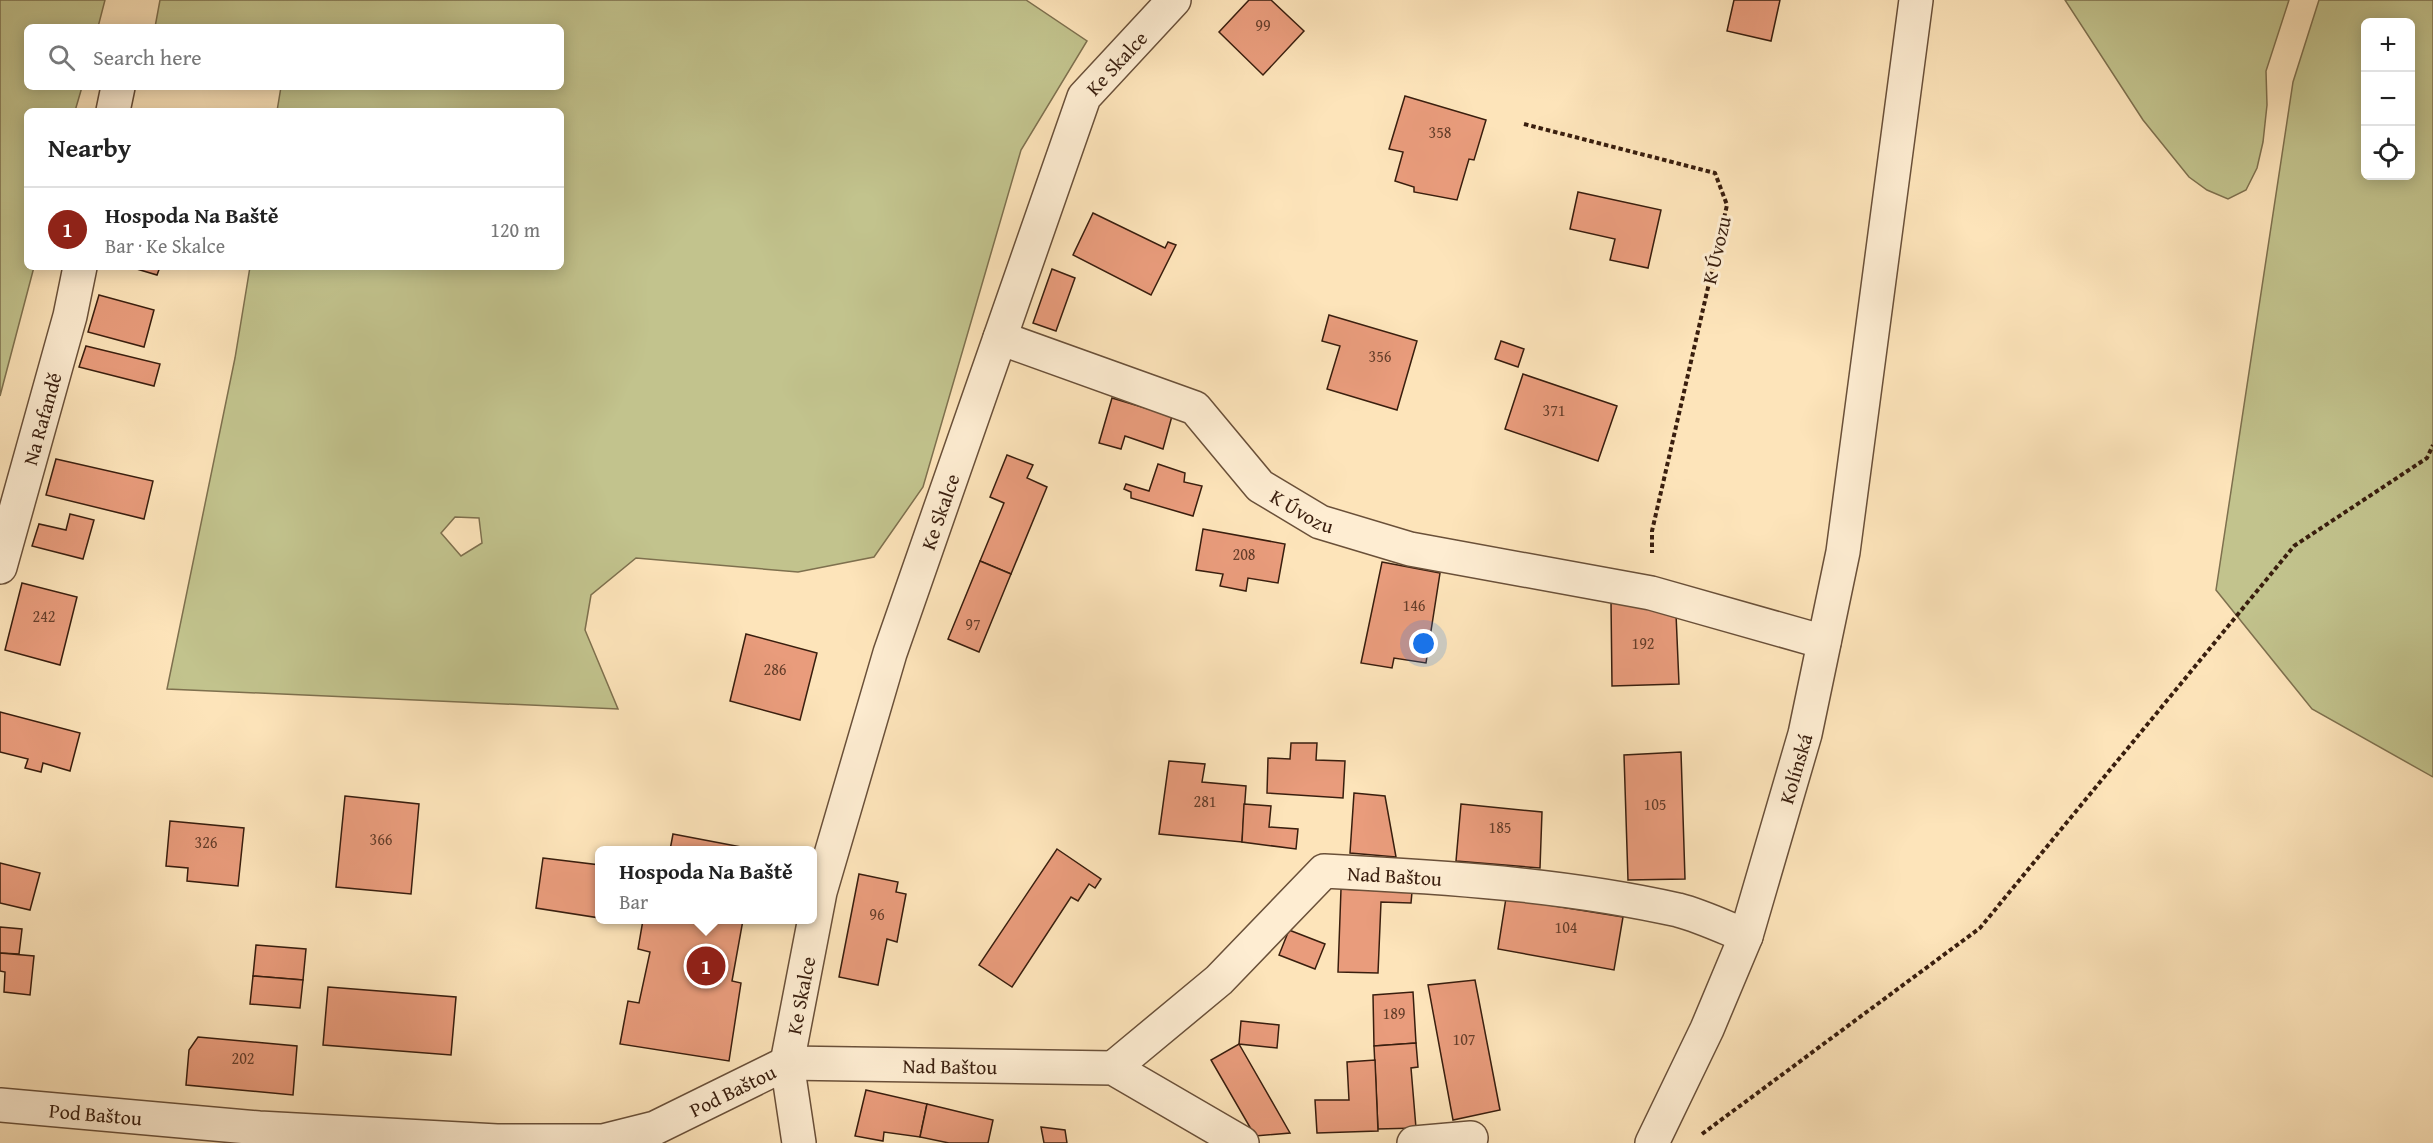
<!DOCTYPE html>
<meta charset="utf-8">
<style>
:root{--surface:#fff;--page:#f6f6f6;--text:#222;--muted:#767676;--line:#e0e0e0;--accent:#8f2418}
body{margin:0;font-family:"Gentium Book Plus",serif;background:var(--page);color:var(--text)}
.controls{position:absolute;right:18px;top:18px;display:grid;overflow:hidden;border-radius:9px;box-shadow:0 3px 15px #0003}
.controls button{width:54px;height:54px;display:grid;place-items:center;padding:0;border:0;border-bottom:2px solid var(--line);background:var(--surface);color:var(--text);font:30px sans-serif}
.you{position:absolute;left:1424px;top:644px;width:21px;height:21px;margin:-15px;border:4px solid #fff;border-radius:50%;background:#1a73e8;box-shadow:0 0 0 9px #1a73e833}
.badge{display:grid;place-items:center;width:39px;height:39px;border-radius:50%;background:var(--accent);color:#fff;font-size:20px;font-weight:700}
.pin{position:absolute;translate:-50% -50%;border:3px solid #fff;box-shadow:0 2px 6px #0006}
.popup{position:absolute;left:595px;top:846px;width:222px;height:78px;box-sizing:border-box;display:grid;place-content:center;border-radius:9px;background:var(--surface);filter:drop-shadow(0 2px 4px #0005);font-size:20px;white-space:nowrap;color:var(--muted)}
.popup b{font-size:22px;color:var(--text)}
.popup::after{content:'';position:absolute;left:50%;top:100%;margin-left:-12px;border:12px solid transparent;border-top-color:var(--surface)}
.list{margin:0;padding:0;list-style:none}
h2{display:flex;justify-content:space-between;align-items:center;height:78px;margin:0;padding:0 24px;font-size:26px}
h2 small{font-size:20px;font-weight:400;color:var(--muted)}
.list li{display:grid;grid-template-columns:39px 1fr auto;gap:18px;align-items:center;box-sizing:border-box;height:84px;padding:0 24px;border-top:2px solid var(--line)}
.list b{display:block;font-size:22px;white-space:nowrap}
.list p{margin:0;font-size:20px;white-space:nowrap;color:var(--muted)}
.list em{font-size:20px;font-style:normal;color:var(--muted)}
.icon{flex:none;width:33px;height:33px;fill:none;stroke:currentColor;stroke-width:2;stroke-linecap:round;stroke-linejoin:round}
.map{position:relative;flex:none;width:2433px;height:1143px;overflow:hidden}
.search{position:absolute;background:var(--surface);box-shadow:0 3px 15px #0003;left:24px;top:24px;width:540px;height:66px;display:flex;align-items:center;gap:15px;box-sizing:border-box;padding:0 21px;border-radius:9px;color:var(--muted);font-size:22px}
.panel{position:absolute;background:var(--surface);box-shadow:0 3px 15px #0003;left:24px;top:108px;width:540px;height:162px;border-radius:9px}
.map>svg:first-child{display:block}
.green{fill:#c2c38d;stroke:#7e704e;stroke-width:1.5;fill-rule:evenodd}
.building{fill:#e99c7c;stroke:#391e0e;stroke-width:1.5}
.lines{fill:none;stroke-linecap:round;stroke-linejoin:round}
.minor-casing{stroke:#6a5039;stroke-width:36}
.tertiary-casing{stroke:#6a5039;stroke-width:36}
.path{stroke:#391e0e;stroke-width:4;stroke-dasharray:4.5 3;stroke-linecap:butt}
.minor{stroke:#feedd2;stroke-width:33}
.tertiary{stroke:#feedd2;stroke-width:33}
.labels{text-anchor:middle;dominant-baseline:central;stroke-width:6;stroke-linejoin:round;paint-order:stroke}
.number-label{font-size:16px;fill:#653e2a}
.street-label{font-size:20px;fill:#391e0e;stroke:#feedd2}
</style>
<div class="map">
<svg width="2433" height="1143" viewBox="0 0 2433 1143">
<rect width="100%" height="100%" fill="#fde4ba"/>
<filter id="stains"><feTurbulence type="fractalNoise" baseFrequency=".00333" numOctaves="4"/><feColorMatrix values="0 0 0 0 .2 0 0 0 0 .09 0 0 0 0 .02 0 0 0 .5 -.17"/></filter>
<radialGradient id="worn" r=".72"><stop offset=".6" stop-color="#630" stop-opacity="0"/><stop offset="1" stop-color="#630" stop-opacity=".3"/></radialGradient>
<g class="green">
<path d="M0,0H105L98,27H27V87H82L75,111H27V267H34L0,396Z"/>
<path d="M160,0H1026L1087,41L1021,150L923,487L874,557L798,572L636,558L591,595L585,630L618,709L167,689L235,358L250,267H561V111H277L281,87H561V27H155ZM455,517L479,518L482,543L461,556L441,533Z"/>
<path d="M2065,0H2289L2266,71L2267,105L2263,142L2257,168L2246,190L2228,199L2207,190L2189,177L2143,120Z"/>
<path d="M2319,0H2433V777L2312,709L2216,590L2293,82ZM2410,22V176H2366V22Z"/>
</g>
<g class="building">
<path d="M1249,0H1271L1304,31L1263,75L1219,32Z"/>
<path d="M1734,0H1780L1771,41L1727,31Z"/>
<path d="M1405,96L1486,120L1474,160L1469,159L1457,200L1414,192V187L1395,181L1403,152L1389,149Z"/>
<path d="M1578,192L1661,210L1648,268L1610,260L1615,239L1570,229Z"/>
<path d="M1093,213L1165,248L1168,242L1176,245L1151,295L1073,255Z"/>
<path d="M130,267H160L157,275Z"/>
<path d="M1052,269L1075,278L1056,331L1033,323Z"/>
<path d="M99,295L154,310L144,347L88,332Z"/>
<path d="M1329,315L1417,341L1397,410L1327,389L1340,346L1322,341Z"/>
<path d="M1501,341L1524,349L1518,367L1495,359Z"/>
<path d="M86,346L160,364L154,386L79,367Z"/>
<path d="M1523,374L1617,406L1598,461L1505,429Z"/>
<path d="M1112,398L1172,416L1163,449L1125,436L1121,449L1099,443Z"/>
<path d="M1007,455L1033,465L1027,478L1047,487L1011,574L980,561L1004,503L990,497Z"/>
<path d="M56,459L153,481L144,519L46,495Z"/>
<path d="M1158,464L1185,473L1184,482L1202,486L1193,516L1131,498V492L1124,489L1126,484L1149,491Z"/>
<path d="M70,514L94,520L83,559L32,546L39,524L66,530Z"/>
<path d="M1203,529L1285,544L1278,583L1248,578L1246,591L1220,586L1223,574L1196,570Z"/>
<path d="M980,561L1011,574L979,652L948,639Z"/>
<path d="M1382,562L1440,573L1426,663L1394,658L1392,668L1361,663Z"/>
<path d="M22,583L77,597L60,665L5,650Z"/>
<path d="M1611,602L1676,614L1679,684L1612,686Z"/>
<path d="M746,634L817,653L800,720L730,701Z"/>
<path d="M0,712L80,733L70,771L43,763L41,772L25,768L28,759L0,752Z"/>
<path d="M1291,743H1317L1316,760L1345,761L1343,798L1267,793L1268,758L1290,759Z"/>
<path d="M1681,752L1685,879L1628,880L1624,755Z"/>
<path d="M1169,761L1205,764L1202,782L1246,786L1242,842L1159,834Z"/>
<path d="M1354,793L1385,796L1396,857L1350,853Z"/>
<path d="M345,796L419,804L411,894L336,887Z"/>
<path d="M1244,804L1271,806L1269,827L1298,829L1296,849L1242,842Z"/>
<path d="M1461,804L1542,812L1540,868L1456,861Z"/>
<path d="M170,821L244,828L238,886L187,881L188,868L166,866Z"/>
<path d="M673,834L757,850H670Z"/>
<path d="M1057,849L1101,879L1095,888L1089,884L1078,901L1071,897L1012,987L979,965Z"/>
<path d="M543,858L600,865V918L536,908Z"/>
<path d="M0,863L40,873L30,910L0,903Z"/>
<path d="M859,874L898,882L896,892L906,894L897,942L887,939L878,985L839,977Z"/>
<path d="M1341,889L1412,892L1411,903L1381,902L1378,973L1338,972Z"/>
<path d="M1506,898L1623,917L1614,970L1498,949Z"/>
<path d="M639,920H743L732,981L741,983L729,1061L620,1044L628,1001L639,1003L650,952L638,949L643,920Z"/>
<path d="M0,927L22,929L19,954L0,953Z"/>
<path d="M1289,930L1325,944L1315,969L1279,955Z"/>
<path d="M256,945L306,949L303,980L253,976Z"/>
<path d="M0,953L34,956L30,995L4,992L5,972L0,971Z"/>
<path d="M253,976L303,980L300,1008L250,1004Z"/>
<path d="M1475,980L1500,1110L1453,1120L1428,985Z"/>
<path d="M328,987L456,997L451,1055L323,1045Z"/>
<path d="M1413,992L1416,1043L1374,1046L1373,995Z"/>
<path d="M1241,1021L1279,1025L1277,1048L1239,1044Z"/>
<path d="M198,1037L297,1046L293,1095L186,1085L189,1050Z"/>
<path d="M1416,1043L1418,1067L1411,1068L1416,1128L1378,1129L1374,1046Z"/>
<path d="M1239,1044L1290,1133L1255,1136L1211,1060Z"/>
<path d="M1375,1060L1378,1131L1317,1133L1315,1100H1349L1347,1062Z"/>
<path d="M866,1090L927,1104L920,1137L884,1132L883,1141L855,1136Z"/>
<path d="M927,1104L993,1120L988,1143H949L920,1137Z"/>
<path d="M1041,1127L1065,1130L1067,1143H1044Z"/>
</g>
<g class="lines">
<g class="minor-casing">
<g id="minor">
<path d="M113,111L118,87"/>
<path id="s1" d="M1000,338L1195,408L1260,486L1320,522L1410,549L1651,593L1824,642"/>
<path id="s2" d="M0,567L70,316L80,267"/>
<path id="s3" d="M1113,1068L1219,980L1324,871C1442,877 1562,884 1678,910C1701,916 1724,927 1746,936"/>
<path id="s4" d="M0,1105L259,1128L497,1141H603L655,1128L787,1063L1113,1068L1242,1143"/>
<path id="s5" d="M799,1143L787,1063L820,892L890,653L1084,97L1174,0"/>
<path d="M1414,1143L1471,1138"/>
</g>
</g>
<g class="tertiary-casing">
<g id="tertiary">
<path id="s6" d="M1652,1143L1707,1029L1746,936L1805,734L1843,552L1916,0"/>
</g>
</g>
<g class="path">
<path d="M1524,124L1715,173L1727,205L1652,531V553"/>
<path d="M1702,1134L1980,928L2294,546L2427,458L2433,445"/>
</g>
<use href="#minor" class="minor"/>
<use href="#tertiary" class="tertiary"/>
</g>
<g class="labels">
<g class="number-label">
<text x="1263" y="25">99</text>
<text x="1440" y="132">358</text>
<text x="1380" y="356">356</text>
<text x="1554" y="410">371</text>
<text x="1244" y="554">208</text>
<text x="1414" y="605">146</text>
<text x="44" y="616">242</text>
<text x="973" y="624">97</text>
<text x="1643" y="643">192</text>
<text x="775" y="669">286</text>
<text x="1205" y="801">281</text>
<text x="1655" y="804">105</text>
<text x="1500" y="827">185</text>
<text x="381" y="839">366</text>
<text x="206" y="842">326</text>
<text x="877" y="914">96</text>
<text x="1566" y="927">104</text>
<text x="1394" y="1013">189</text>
<text x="1464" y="1039">107</text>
<text x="243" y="1058">202</text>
</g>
<g class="street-label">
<text stroke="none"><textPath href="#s5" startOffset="1140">Ke Skalce</textPath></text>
<text transform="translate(1716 250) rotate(-77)">K Úvozu</text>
<text stroke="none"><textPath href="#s2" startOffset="154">Na Rafandě</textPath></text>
<text stroke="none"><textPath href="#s1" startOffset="358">K Úvozu</textPath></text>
<text stroke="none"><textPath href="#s5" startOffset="654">Ke Skalce</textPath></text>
<text stroke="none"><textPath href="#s6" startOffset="402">Kolínská</textPath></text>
<text stroke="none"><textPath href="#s3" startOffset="360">Nad Baštou</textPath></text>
<text stroke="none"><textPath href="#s5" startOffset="150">Ke Skalce</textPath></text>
<text stroke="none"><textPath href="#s4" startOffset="968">Nad Baštou</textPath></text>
<text stroke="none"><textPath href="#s4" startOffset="744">Pod Baštou</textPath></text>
<text stroke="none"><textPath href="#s4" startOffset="96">Pod Baštou</textPath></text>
</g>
</g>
<rect width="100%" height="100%" filter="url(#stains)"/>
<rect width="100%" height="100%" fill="url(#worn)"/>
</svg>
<div class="controls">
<button>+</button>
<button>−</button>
<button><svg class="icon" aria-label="locate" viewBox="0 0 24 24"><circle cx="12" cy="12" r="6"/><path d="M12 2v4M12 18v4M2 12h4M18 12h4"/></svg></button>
</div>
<div class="you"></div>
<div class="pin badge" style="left:706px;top:966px">1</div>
<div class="popup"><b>Hospoda Na Baště</b>Bar</div>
<div class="search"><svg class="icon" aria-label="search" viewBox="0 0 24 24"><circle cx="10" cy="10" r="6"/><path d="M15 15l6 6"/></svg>Search here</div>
<section class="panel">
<h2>Nearby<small></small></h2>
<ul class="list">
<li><span class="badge">1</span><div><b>Hospoda Na Baště</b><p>Bar · Ke Skalce</p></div><em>120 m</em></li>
</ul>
</section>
</div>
